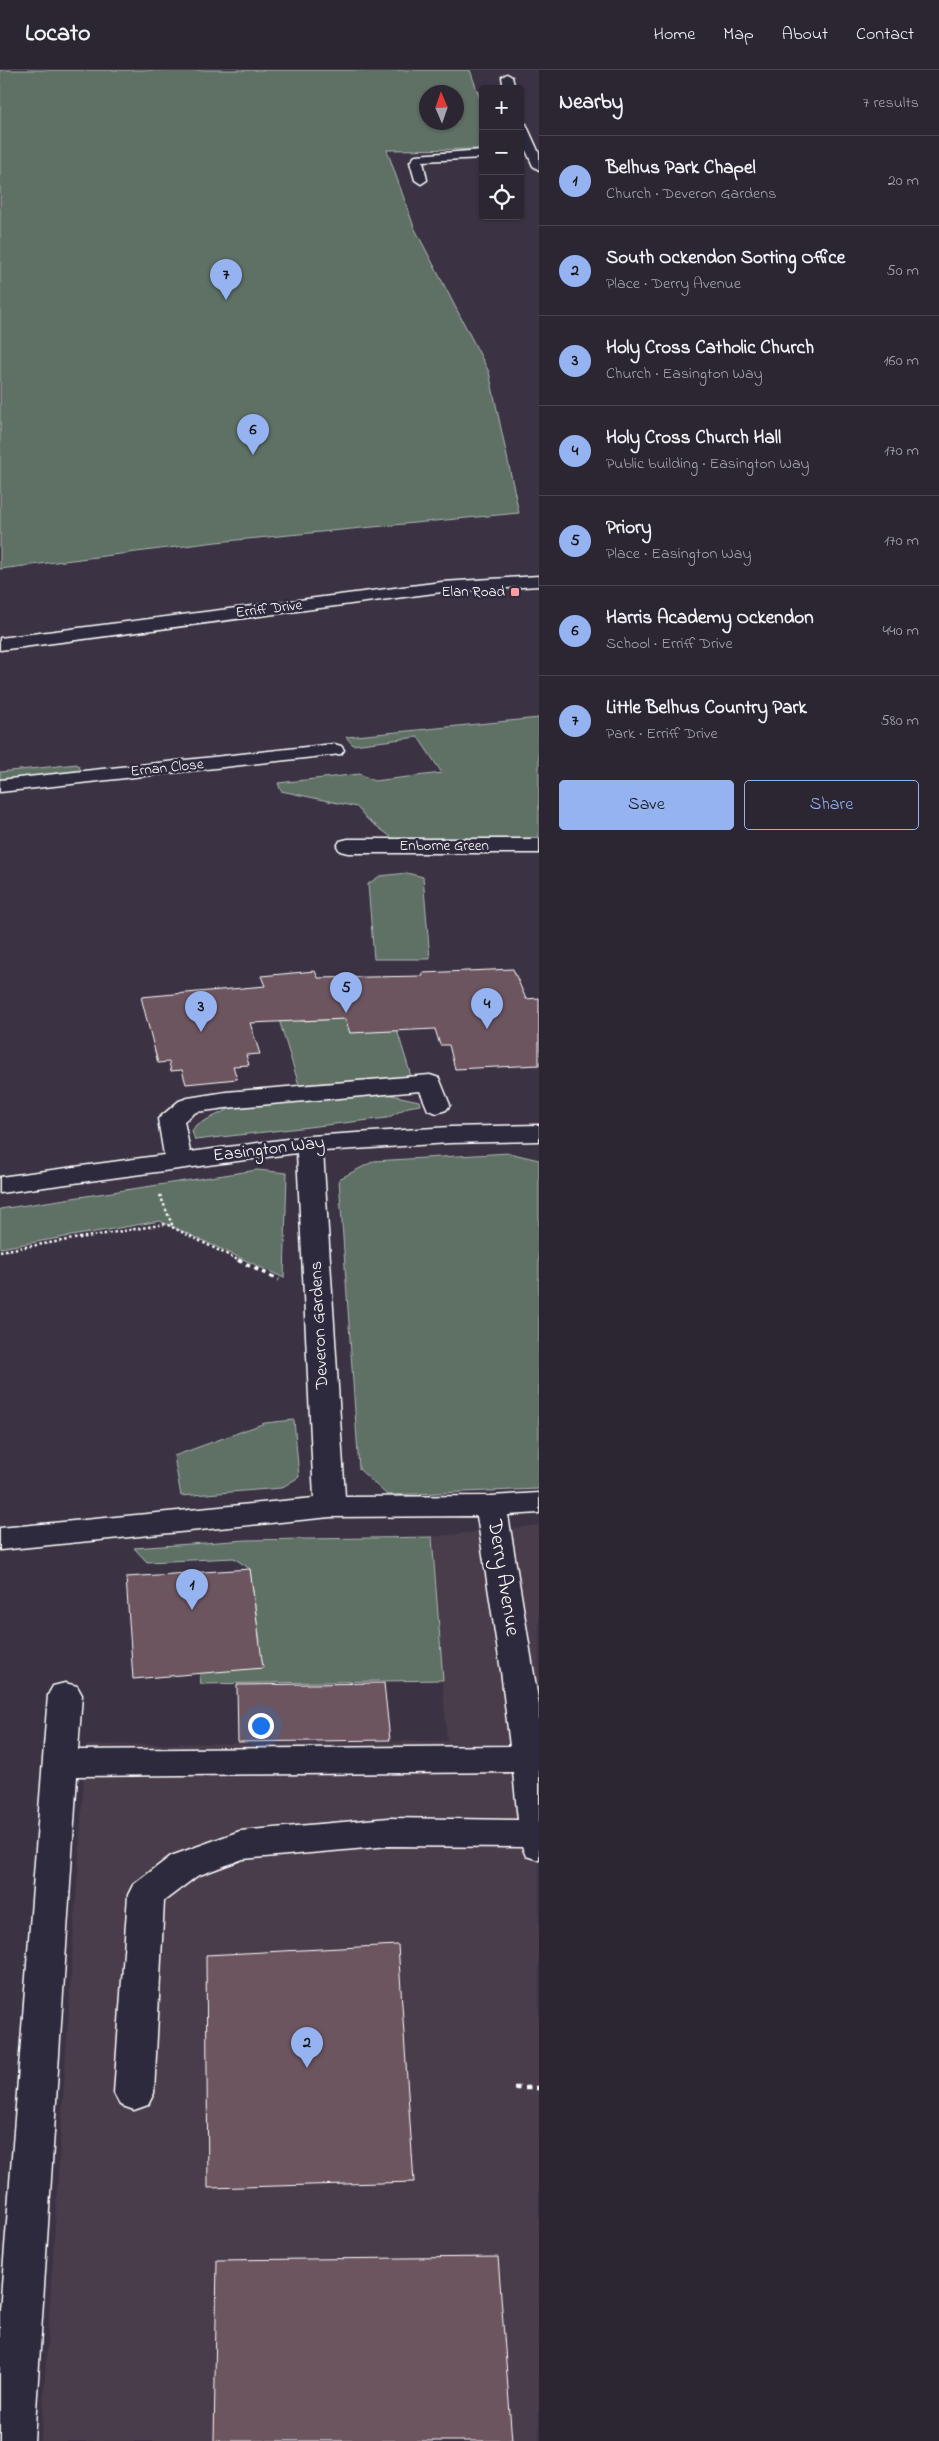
<!DOCTYPE html>
<meta charset="utf-8">
<style>
:root{--surface:#2c2633;--page:#38323f;--text:#f1f3f6;--muted:#a6a5ac;--line:#48434e;--accent:#95b2f1}
body{margin:0;font-family:"Indie Flower",sans-serif;background:var(--page);color:var(--text)}
.controls{position:absolute;right:15px;top:15px;display:grid;overflow:hidden;border-radius:5px;box-shadow:0 1px 4px #0004}
.controls button{width:45px;height:45px;display:grid;place-items:center;padding:0;border:0;border-bottom:1px solid var(--line);background:var(--surface);color:var(--text);font:25px sans-serif}
.compass{position:absolute;left:419px;top:15px;width:45px;height:45px;border-radius:50%;background:var(--surface);box-shadow:0 1px 4px #0004;rotate:358deg}
.you{position:absolute;left:260px;top:1655px;width:18px;height:18px;margin:-12px;border:4px solid #fff;border-radius:50%;background:#1a73e8;box-shadow:0 0 0 8px #1a73e833}
.badge{display:grid;place-items:center;width:32px;height:32px;border-radius:50%;background:var(--accent);color:#111;font-size:16px;font-weight:700}
.pin{position:absolute;translate:-50% -41px;filter:drop-shadow(0 1px 2px #0008)}
.pin::after{content:'';position:absolute;top:26px;width:18px;height:15px;background:inherit;clip-path:polygon(0 0,100% 0,50% 100%)}
.list{margin:0;padding:0;list-style:none}
h2{display:flex;justify-content:space-between;align-items:center;height:65px;margin:0;padding:0 20px;font-size:21px}
h2 small{font-size:16px;font-weight:400;color:var(--muted)}
.list li{display:grid;grid-template-columns:32px 1fr auto;gap:15px;align-items:center;box-sizing:border-box;height:90px;padding:0 20px;border-top:1px solid var(--line)}
.list b{display:block;font-size:19px;white-space:nowrap}
.list p{margin:0;font-size:16px;white-space:nowrap;color:var(--muted)}
.list em{font-size:16px;font-style:normal;color:var(--muted)}
.actions{display:flex;gap:10px;padding:15px 20px}
.actions a{flex:1;padding:11px 0;border:1px solid var(--accent);border-radius:5px;text-align:center;font-size:18px;color:var(--accent)}
.actions .main{background:var(--accent);color:#111}
.icon{flex:none;width:28px;height:28px;fill:none;stroke:currentColor;stroke-width:2;stroke-linecap:round;stroke-linejoin:round}
.map{position:relative;flex:none;width:539px;height:2371px;overflow:hidden}
header{display:flex;align-items:center;gap:30px;box-sizing:border-box;height:70px;padding:0 25px;background:var(--surface);border-bottom:1px solid var(--line)}
header strong{font-size:24px}
nav{display:flex;gap:28px;margin-inline-start:auto;font-size:18px}
main{display:flex}
aside{flex:1;background:var(--surface)}
.map>svg:first-child{display:block}
.built{fill:#4a3d4c}
.green{fill:#5f6f65;stroke:#afb7b2;fill-rule:evenodd}
.building{fill:#6c555e;stroke:#fff}
.lines{fill:none;stroke-linecap:round;stroke-linejoin:round}
.minor-casing{stroke:#fff;stroke-width:3}
.path-far2{stroke:#fff;stroke-width:2.5;stroke-dasharray:2.5 2.5;stroke-linecap:butt}
.path-far1{stroke:#fff;stroke-width:4;stroke-dasharray:4.5 4.5;stroke-linecap:butt}
.path{stroke:#fff;stroke-width:4.5;stroke-dasharray:5.5 5.5;stroke-linecap:butt}
.minor{fill:#2f2a3d;fill-rule:evenodd}
.poi-dot{fill:#ff9aa2;stroke:#2f2a3d;stroke-width:2}
.labels{text-anchor:middle;dominant-baseline:central;stroke-width:5;stroke-linejoin:round;paint-order:stroke}
.far-poi-label{font-size:15px;fill:#fff;stroke:#2f2a3d;text-anchor:end}
.far-street-label{font-size:15px;fill:#fff;stroke:#2f2a3d}
.street-label{font-size:18px;fill:#fff;stroke:#2f2a3d}
.near-street-label{font-size:21px;fill:#fff;stroke:#2f2a3d}
</style>
<header>
<strong>Locato</strong>
<nav><a>Home</a><a>Map</a><a>About</a><a>Contact</a></nav>
</header>
<main>
<div class="map">
<svg width="539" height="2371" viewBox="0 0 539 2371">
<rect width="100%" height="100%" fill="#3b3344"/>
<filter id="ink" filterUnits="userSpaceOnUse"><feTurbulence type="fractalNoise" baseFrequency=".02" numOctaves="2"/><feDisplacementMap in="SourceGraphic" scale="10" xChannelSelector="R" yChannelSelector="G"/><feConvolveMatrix kernelMatrix="1 2 1 2 8 2 1 2 1" color-interpolation-filters="sRGB"/></filter>
<g filter="url(#ink)">
<path class="built" d="M539,1455V2371H41L86,1675L447,1671L432,1467Z"/>
<g class="green">
<path d="M0,0H470L483,37V79L387,80L414,157L489,302L519,443L216,472L0,499ZM427,22H457V52H427Z"/>
<path d="M539,648V772H398L367,749L357,737L281,721L278,713L360,704L374,711L442,703L418,667L353,675L346,667Z"/>
<path d="M77,694L84,704L0,713V702Z"/>
<path d="M407,803L423,807L430,889H374L368,814L380,806Z"/>
<path d="M276,940L301,951L345,949L397,960L411,1006L299,1015Z"/>
<path d="M382,1023L419,1031L420,1035L408,1037L387,1048L195,1070L192,1061L196,1055L231,1038Z"/>
<path d="M509,1083L539,1090V1419L387,1425L359,1399L339,1109L374,1091Z"/>
<path d="M257,1100L287,1103L284,1208L160,1151L0,1178V1139Z"/>
<path d="M294,1350L299,1407L281,1418L181,1426L174,1386L265,1353Z"/>
<path d="M432,1467L443,1610L201,1614L198,1596L260,1572L250,1499L234,1488L147,1492L134,1478L246,1470Z"/>
</g>
<g class="building">
<path d="M513,899L526,929L539,928V995L455,999L449,975H440L435,959L350,963L345,949L250,953L260,984L246,985L249,995L233,996L237,1009L186,1014L182,1000L171,1001L169,992L158,993L141,927L265,916L261,906L315,901L318,908L423,906L422,903Z"/>
<path d="M250,1499L263,1598L133,1609L126,1507Z"/>
<path d="M384,1613L390,1670L238,1672L237,1615Z"/>
<path d="M398,1875L414,2112L208,2118L206,1885Z"/>
<path d="M498,2187L512,2371H214L217,2190Z"/>
</g>
<g class="lines">
<g class="minor-casing">
<g id="minor">
<path d="M507,4L512,7L515,19H504L502,7Z"/>
<path d="M520,51L526,54L539,83V100L533,96L520,67Z"/>
<path d="M483,80V88L423,91L427,110L421,114L415,110L410,92L416,85Z"/>
<path d="M539,506V516L442,522L0,580V568L442,512Z"/>
<path d="M334,674L341,676L344,680L341,684L0,722V710Z"/>
<path d="M348,769H539V783H348L340,781L337,776L340,771Z"/>
<path d="M430,1005L439,1008L450,1035L446,1040L437,1043L428,1040L420,1021L226,1038L196,1042L184,1051L190,1082L310,1066L450,1057L539,1055V1071L450,1073L323,1081L345,1427L491,1426L539,1423V1443L508,1445L539,1635V1790L526,1786L522,1777L389,1776L243,1789L197,1806L164,1831L154,2023L148,2035L134,2040L120,2035L114,2023L128,1825L133,1815L171,1786L240,1761L389,1748L518,1750L513,1702L77,1706L34,2371H0V2241L48,1625L53,1616L65,1613L77,1616L82,1625L78,1680L510,1676L501,1601L477,1446L330,1447L0,1480V1458L314,1428L297,1083L0,1123V1107L164,1085L158,1049L179,1031L188,1028L226,1022Z"/>
</g>
</g>
<g class="path-far2">
<path d="M160,1125L173,1157"/>
<path d="M0,1181L166,1154L240,1191"/>
</g>
<path class="path-far1" d="M238,1190L279,1210"/>
<path class="path" d="M514,2018H539"/>
<use href="#minor" class="minor"/>
</g>
</g>
<rect class="poi-dot" x="510" y="517" width="10" height="10" rx="2.5"/>
<g class="labels">
<g class="far-poi-label">
<text x="505" y="522">Elan Road</text>
</g>
<g class="far-street-label">
<text transform="translate(269 539) rotate(-7)">Erriff Drive</text>
<text transform="translate(167 698) rotate(-6)">Ernan Close</text>
<text x="444" y="776">Enborne Green</text>
</g>
<g class="street-label">
<text transform="translate(269 1080) rotate(-7)">Easington Way</text>
<text transform="translate(320 1255) rotate(-93)">Deveron Gardens</text>
</g>
<g class="near-street-label">
<text transform="translate(503 1508) rotate(81)">Derry Avenue</text>
</g>
</g>
</svg>
<div class="controls">
<button>+</button>
<button>−</button>
<button><svg class="icon" aria-label="locate" viewBox="0 0 24 24"><circle cx="12" cy="12" r="6"/><path d="M12 2v4M12 18v4M2 12h4M18 12h4"/></svg></button>
</div>
<svg class="compass" viewBox="-18 -18 36 36"><path d="M0-13l5 13h-10z" fill="#e53935"/><path d="M0 13l5-13h-10z" fill="#a6a5ac"/></svg>
<div class="you"></div>
<div class="pin badge" style="left:192px;top:1540px">1</div>
<div class="pin badge" style="left:307px;top:1998px">2</div>
<div class="pin badge" style="left:201px;top:962px">3</div>
<div class="pin badge" style="left:487px;top:959px">4</div>
<div class="pin badge" style="left:346px;top:943px">5</div>
<div class="pin badge" style="left:253px;top:385px">6</div>
<div class="pin badge" style="left:226px;top:230px">7</div>
</div>
<aside>
<h2>Nearby<small>7 results</small></h2>
<ul class="list">
<li><span class="badge">1</span><div><b>Belhus Park Chapel</b><p>Church · Deveron Gardens</p></div><em>20 m</em></li>
<li><span class="badge">2</span><div><b>South Ockendon Sorting Office</b><p>Place · Derry Avenue</p></div><em>50 m</em></li>
<li><span class="badge">3</span><div><b>Holy Cross Catholic Church</b><p>Church · Easington Way</p></div><em>160 m</em></li>
<li><span class="badge">4</span><div><b>Holy Cross Church Hall</b><p>Public building · Easington Way</p></div><em>170 m</em></li>
<li><span class="badge">5</span><div><b>Priory</b><p>Place · Easington Way</p></div><em>170 m</em></li>
<li><span class="badge">6</span><div><b>Harris Academy Ockendon</b><p>School · Erriff Drive</p></div><em>440 m</em></li>
<li><span class="badge">7</span><div><b>Little Belhus Country Park</b><p>Park · Erriff Drive</p></div><em>580 m</em></li>
</ul>
<div class="actions"><a class="main">Save</a><a>Share</a></div>
</aside>
</main>
